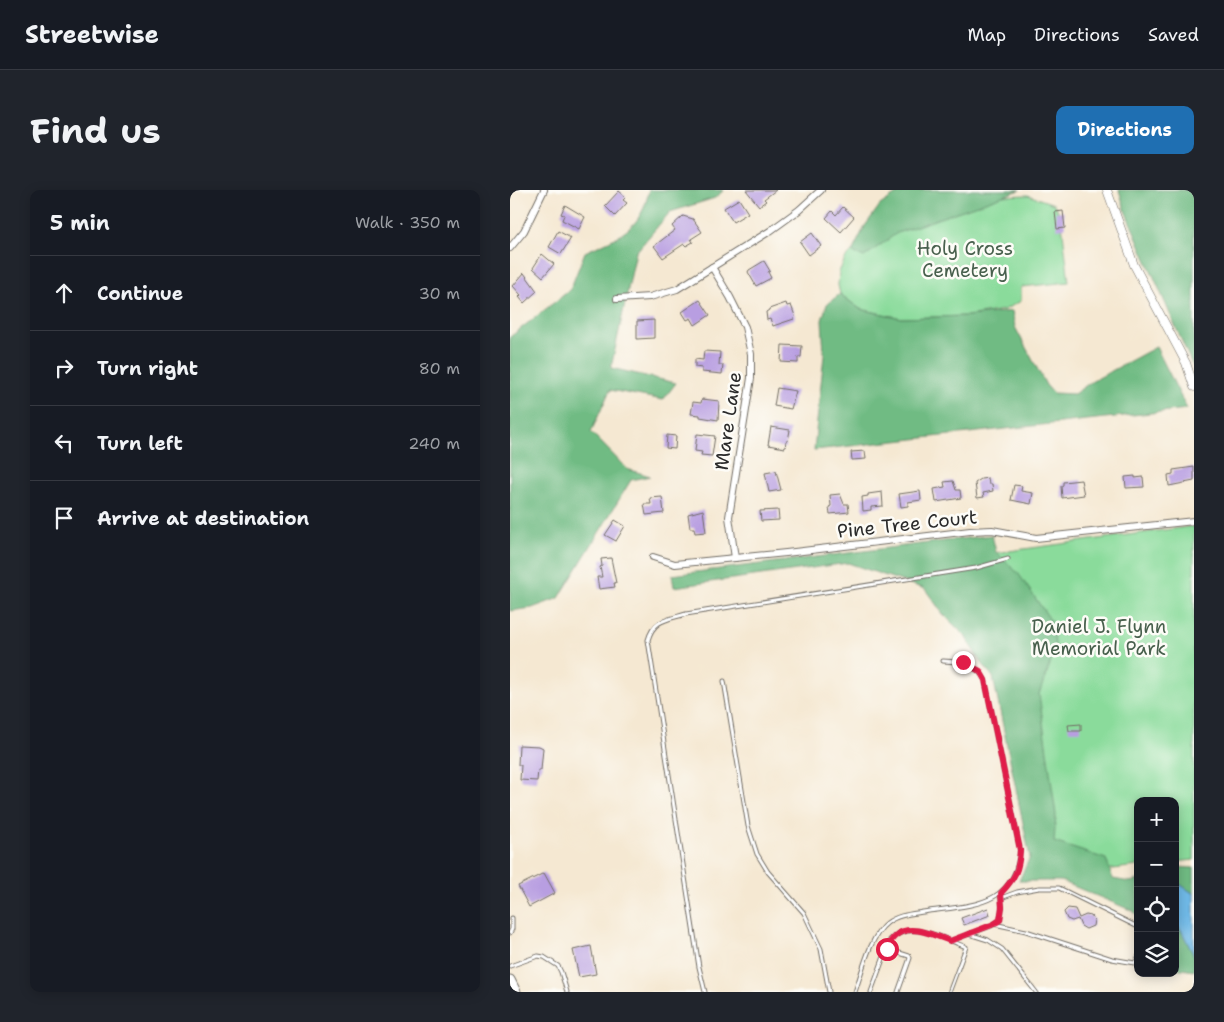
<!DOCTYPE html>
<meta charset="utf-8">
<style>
:root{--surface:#171b24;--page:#20242c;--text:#f1f3f6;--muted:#9ea1a6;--line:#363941;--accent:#1f6fb2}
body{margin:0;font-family:"Shantell Sans",sans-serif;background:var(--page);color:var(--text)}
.controls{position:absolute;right:15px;bottom:15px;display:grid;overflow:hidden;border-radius:10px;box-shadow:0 2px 12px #0003}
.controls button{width:45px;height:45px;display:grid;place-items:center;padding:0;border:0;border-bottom:1px solid var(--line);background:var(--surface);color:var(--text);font:25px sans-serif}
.stop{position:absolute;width:15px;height:15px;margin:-11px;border:4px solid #e11d48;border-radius:50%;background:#fff}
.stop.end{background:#e11d48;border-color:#fff;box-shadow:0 1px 5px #0008}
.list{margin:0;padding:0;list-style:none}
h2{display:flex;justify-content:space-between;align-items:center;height:65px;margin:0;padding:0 20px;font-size:21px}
h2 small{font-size:16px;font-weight:400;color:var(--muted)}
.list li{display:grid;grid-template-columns:32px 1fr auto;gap:15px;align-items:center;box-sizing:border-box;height:75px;padding:0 20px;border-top:1px solid var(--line)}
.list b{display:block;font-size:19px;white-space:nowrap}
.list em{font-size:16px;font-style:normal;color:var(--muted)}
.icon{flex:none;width:28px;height:28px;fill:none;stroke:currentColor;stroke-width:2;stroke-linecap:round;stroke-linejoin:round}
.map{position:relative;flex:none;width:684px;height:802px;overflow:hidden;border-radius:10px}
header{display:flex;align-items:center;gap:30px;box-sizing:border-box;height:70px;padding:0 25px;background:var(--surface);border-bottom:1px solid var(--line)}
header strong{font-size:24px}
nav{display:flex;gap:28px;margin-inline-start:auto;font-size:18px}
.intro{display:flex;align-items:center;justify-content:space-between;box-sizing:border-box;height:120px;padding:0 30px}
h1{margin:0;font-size:35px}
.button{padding:12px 22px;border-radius:10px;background:var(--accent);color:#fff;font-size:18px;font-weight:700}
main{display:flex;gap:30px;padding:0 30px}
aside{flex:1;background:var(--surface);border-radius:10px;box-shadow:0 2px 12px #0003}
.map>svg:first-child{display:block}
.green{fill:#8adb9b;stroke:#5a8363}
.forest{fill:#6fbb83;stroke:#4d7357}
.water{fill:#70bae8;stroke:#4e728a}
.building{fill:#b89ee1}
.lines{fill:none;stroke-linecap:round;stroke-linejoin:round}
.service-casing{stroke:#726d65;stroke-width:5}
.minor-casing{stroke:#726d65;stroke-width:8}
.tertiary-casing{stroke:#726d65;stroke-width:9}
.secondary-casing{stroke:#726d65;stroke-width:11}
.service{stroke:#fff;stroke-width:3}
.minor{stroke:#fff;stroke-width:6}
.tertiary{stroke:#fff;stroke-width:8}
.secondary{stroke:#fff;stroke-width:9}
.route{stroke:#e11d48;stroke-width:6}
.labels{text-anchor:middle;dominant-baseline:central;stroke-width:5;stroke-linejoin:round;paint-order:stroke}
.park-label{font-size:19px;fill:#48604d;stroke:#fdfcf7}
.street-label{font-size:19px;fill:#2b2b2b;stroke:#fdfcf7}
</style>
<header>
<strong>Streetwise</strong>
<nav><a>Map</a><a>Directions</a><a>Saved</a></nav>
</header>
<div class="intro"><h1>Find us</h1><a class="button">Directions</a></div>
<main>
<aside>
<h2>5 min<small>Walk · 350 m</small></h2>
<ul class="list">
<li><svg class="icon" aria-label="ahead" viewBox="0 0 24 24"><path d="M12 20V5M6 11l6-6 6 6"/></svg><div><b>Continue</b></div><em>30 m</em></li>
<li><svg class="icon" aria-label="right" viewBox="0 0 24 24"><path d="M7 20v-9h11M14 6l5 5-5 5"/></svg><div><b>Turn right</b></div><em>80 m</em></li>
<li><svg class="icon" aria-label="left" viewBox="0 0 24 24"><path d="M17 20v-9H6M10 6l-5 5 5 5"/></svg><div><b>Turn left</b></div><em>240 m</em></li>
<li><svg class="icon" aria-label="arrive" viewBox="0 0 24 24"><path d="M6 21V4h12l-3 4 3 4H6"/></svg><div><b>Arrive at destination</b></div></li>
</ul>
</aside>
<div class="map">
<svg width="684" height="802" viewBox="0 0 684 802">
<rect width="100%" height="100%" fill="#fdfcf7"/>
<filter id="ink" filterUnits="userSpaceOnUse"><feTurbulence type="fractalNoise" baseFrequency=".02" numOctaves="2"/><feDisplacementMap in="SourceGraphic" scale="10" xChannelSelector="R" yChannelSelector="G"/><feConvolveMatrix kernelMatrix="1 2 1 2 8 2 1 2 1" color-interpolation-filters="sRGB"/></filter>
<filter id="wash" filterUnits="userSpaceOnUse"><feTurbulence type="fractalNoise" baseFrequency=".0096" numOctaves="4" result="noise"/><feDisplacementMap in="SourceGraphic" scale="20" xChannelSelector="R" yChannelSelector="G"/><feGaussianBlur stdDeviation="1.12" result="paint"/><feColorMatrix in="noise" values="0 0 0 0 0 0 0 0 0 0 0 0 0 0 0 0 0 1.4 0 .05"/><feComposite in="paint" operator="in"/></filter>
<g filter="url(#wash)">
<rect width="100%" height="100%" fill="#f5e8d2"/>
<g class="green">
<path d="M518,5L544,14L551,26L559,92L511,97V111L494,120L457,126L391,128L350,119L330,104L328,95L329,82L335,69L359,45L488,6Z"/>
<path d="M684,336V670L665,672V611H628V676L569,683L531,673L477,364Z"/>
</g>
<g class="forest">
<path d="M139,0H214L205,8L160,22L126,62L101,178L166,193L153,210L100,200L81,242L117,279L140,286L121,290L49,408L22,418L0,421V147L60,100L75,62C109,46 131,41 139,0Z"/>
<path d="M392,0H510L387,43L354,67L342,62L355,36L370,15Z"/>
<path d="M609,0H684V179L616,23Z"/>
<path d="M330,104L350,119L391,128L457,126L502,121L505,137L536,195L543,203L564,204L581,192L646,157L677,219L304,260L314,165L312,130L317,114Z"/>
<path d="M482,345L486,362L508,383L541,431L546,458L529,504L546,625L544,652L596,669L603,689L620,692L628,690V726L623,721L551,691H509L520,667L483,487L468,468L455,446L433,424L415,399L338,373L164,397L162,385Z"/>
<path d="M665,677L684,678V704L671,695H665Z"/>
<path d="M665,735L670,737L684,766V781L665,778Z"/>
</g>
<path class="water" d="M665,695H671L684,704V766L670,738L665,735Z"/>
<g id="blocks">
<g class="building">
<path d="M236,0H266L254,9L256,11L249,16Z"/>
<path d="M109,1L116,7L113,10L117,13L105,26L95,16Z"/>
<path d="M229,9L238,23L223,32L214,18Z"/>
<path d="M55,15L75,27L69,39L52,30L54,25L51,24Z"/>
<path d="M333,17L344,27L331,42L316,28L322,21L326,25Z"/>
<path d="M553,21L555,38L547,39L545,22Z"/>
<path d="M173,26L183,29L192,42L181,49L183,52L176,56L174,54L153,68L144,56L165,40L162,36Z"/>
<path d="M48,41L61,48L51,64L39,57Z"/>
<path d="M302,43L311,56L299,65L290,52Z"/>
<path d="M32,64L44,74L33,87L23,78Z"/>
<path d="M254,71L260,81L258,82L261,88L246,96L238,82L239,80Z"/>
<path d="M14,83L27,101L14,113L9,107L11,105L3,96Z"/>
<path d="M190,110L200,125L185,135L181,128L177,130L172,122Z"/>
<path d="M276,113L277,116L281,115L285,126L284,129L263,136L260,129L257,130L256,122L259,120V119Z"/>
<path d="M144,130V148L127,149V131Z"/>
<path d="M272,155L292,156L291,167H288V173L271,172Z"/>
<path d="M194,161L210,162L209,175H213L212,184L192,182V178L185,177V169L193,170Z"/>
<path d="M267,198L286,201L281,219L264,216Z"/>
<path d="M192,209L209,211L208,230L190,227V225L181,224L183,212L191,213Z"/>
<path d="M261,237L280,240L278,251H276L275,258L258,255Z"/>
<path d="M187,244L205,246L202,266L191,265L192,262L185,261Z"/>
<path d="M157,245L166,246L165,259L156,258Z"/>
<path d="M355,261L356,269L342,270L341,262Z"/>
<path d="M684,277V291L659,296L658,285L663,284V280Z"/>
<path d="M266,281L271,300L259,302L255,283Z"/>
<path d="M625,286V288L633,287L634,297L616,298L615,287Z"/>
<path d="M478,288L479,294H482L483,301L473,303L474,307L467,308L465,293L471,289Z"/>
<path d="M571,290L574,305L552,308L551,296L553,295V292Z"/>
<path d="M443,291L446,300H450L451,308L426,312L424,299L435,297L434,292Z"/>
<path d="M504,295L512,296L511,301L523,303L521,314L501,310Z"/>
<path d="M410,301L411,310L398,312V316L391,317L389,304Z"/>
<path d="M372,302L373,316L361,317V320L353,321L352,307L358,306V304Z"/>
<path d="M330,304L334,314H338L339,322L320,324L319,317L321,316L320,305Z"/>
<path d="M152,307L154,323L136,325L134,314H141L140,308Z"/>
<path d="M193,320L196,342L185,343L184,338H180L178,324Z"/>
<path d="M268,320L269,330L251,331L250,321Z"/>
<path d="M105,330L115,336L106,351L95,345Z"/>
<path d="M101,368L106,393H104L105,397L89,399L87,387H92L90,377L92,376L91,369Z"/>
<path d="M571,534V541H559L558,535Z"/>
<path d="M9,555L29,556L33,558L31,580H28L27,591L10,590L11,575H8Z"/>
<path d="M34,683L45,703L19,717L8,696Z"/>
<path d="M478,718L480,725L454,735L451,728Z"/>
<path d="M558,718L565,719L569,728L576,725L581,726L584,730L583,736L576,739L571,736L568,729L562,731L557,729L554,722Z"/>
<path d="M81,756L86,784L69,787L63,760Z"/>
</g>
</g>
</g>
<g filter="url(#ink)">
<use href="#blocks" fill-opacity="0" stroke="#726d65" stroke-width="1"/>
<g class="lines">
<g class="service-casing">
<g id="service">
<path d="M214,491L238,636L247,664L258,682L294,723L311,759L319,802"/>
<path d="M491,708L507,702L529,698H549L628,737"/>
<path d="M484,734L516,741L602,769L625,773L628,767"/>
<path d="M0,743L2,739V728"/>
<path d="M459,744L478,750L492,759L526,802"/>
<path d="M440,751L481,736L490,730L492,717L491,706"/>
<path d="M377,759L399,766L400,768L388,802"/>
<path d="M0,776L28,766L34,767L48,776L51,782L57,802"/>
<path d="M195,802L189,777L138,450C144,429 157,430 176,424L466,378L498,369"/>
<path d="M345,802C352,782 360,746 377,733C387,725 400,724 413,722C459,715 505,718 510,660L475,490C466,473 450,472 433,471"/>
<path d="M361,802L380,750C400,729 433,748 456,757L440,800"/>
</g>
</g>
<g class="minor-casing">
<g id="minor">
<path d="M0,58L14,41L34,0"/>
<path d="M202,77L220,107L235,137L241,164V188L219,327L225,368"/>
<path d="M107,109L140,107L167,99L260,41L289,20L311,0"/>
<path d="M143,367L165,374L276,363L460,341L482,340L526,348L684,331"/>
</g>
</g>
<g class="tertiary-casing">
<path id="tertiary" d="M597,0L624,75L676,173L684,197"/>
</g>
<g class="secondary-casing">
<path id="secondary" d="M0,790L6,802"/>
</g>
<use href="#service" class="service"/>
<use href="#minor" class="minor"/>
<use href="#tertiary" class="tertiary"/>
<use href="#secondary" class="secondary"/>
</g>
</g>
<g class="lines" filter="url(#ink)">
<path class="route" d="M377,759C388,728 417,742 440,751L484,734L490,730L492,717L491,703C505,688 509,680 510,660L475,490L470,481L453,472"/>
</g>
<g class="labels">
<g class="park-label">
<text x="455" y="58">Holy Cross<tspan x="455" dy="22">Cemetery</tspan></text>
<text x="589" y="436">Daniel J. Flynn<tspan x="589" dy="22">Memorial Park</tspan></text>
</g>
<g class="street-label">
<text transform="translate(218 231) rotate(-82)">Mare Lane</text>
<text transform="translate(397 334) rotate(-6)">Pine Tree Court</text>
</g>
</g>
</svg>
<div class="controls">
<button>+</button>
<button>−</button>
<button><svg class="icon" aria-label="locate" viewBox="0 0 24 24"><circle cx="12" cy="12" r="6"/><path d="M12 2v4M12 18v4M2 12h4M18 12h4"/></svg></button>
<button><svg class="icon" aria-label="layers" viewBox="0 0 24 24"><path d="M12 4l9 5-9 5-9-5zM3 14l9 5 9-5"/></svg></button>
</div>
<div class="stop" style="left:377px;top:759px"></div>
<div class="stop end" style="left:453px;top:472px"></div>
</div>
</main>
